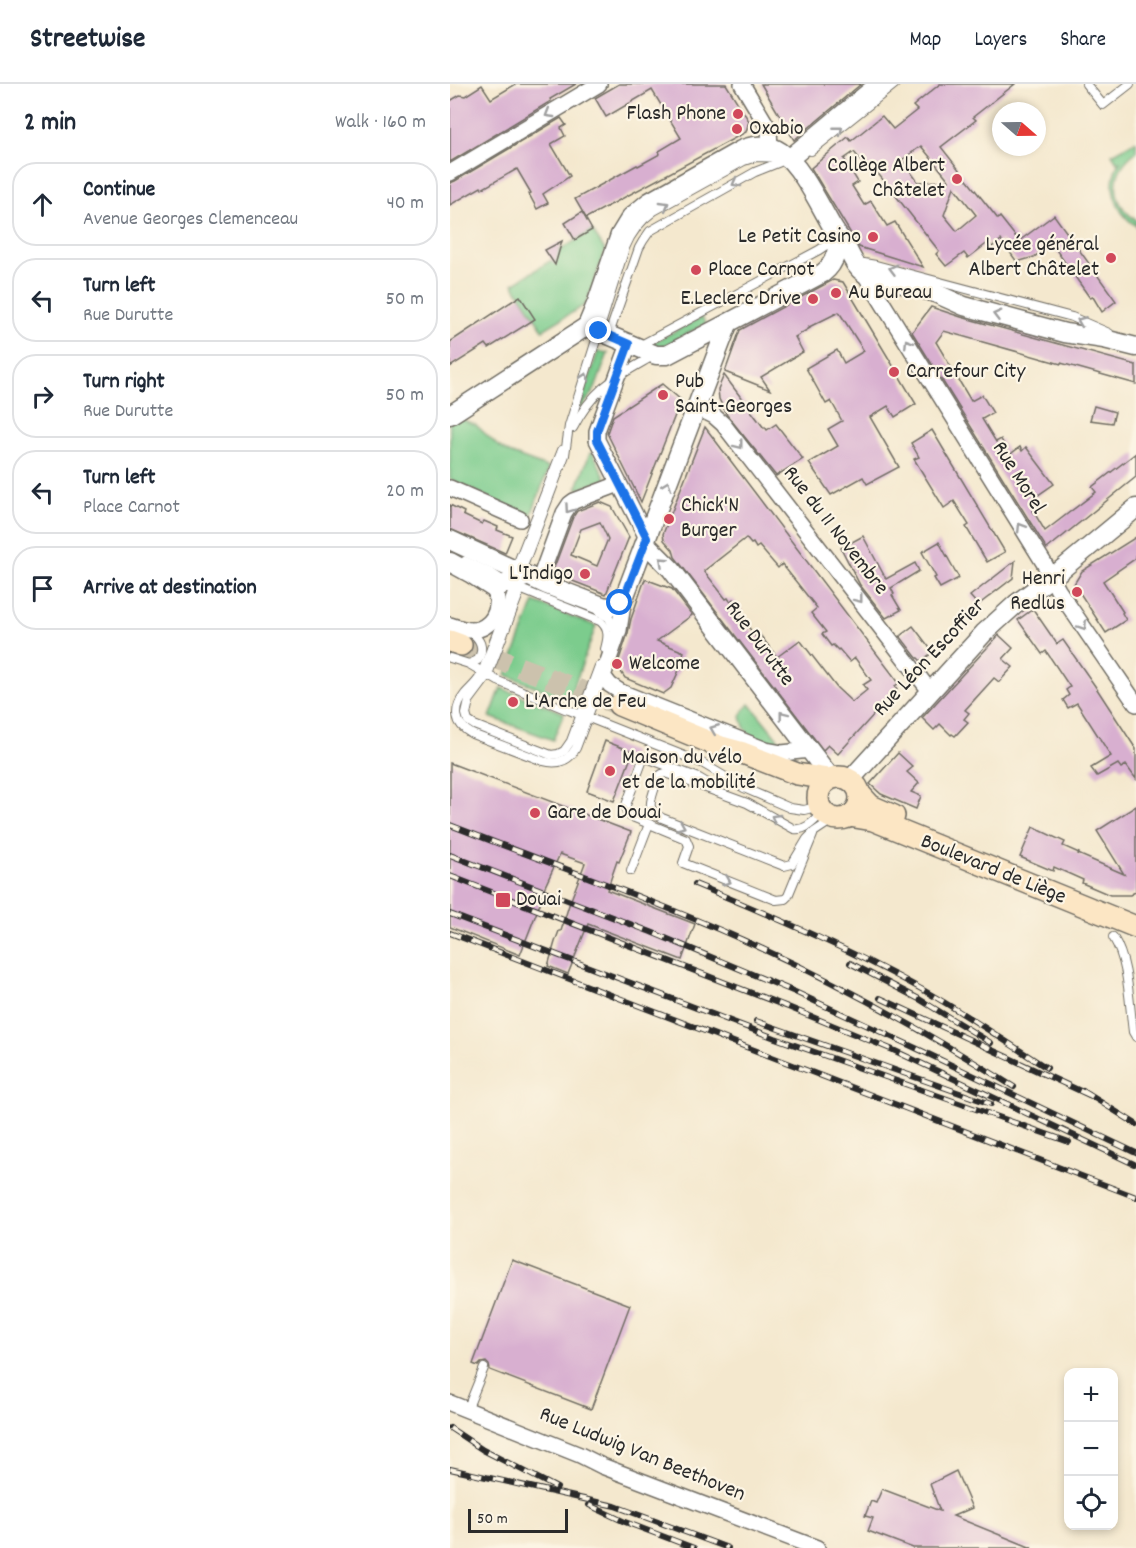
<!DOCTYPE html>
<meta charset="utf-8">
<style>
:root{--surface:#fff;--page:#f6f6f7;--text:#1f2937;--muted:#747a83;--line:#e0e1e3}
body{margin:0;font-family:Dekko,sans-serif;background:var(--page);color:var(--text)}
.controls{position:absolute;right:18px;bottom:18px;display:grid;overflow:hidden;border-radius:12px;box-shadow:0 3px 9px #0003}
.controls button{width:54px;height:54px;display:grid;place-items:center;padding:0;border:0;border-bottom:2px solid var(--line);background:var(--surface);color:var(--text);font:30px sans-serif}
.compass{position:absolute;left:542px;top:18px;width:54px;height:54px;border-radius:50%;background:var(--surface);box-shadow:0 3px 9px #0003;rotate:110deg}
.scale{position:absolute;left:18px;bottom:15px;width:100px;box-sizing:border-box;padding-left:6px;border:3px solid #2b2b2b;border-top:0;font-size:16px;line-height:21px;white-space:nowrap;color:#2b2b2b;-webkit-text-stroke:4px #fcf5e5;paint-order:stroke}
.stop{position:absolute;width:18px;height:18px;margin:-14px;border:4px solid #1a73e8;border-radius:50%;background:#fff}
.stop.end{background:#1a73e8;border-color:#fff;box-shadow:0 2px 6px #0008}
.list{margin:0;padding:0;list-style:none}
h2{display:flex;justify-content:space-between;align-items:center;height:78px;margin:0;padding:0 24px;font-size:26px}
h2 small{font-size:20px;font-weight:400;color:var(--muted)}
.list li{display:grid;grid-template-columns:39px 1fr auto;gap:18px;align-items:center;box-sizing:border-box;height:84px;margin:0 12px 12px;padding:0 12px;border:2px solid var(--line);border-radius:24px}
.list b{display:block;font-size:22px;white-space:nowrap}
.list p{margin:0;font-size:20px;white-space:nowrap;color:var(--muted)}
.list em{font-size:20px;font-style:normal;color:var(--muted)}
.icon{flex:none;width:33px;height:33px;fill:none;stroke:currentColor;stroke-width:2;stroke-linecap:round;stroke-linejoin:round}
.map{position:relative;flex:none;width:686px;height:1464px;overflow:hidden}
header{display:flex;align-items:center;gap:36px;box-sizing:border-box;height:84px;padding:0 30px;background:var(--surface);border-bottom:2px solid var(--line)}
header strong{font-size:28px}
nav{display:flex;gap:33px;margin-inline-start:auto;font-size:21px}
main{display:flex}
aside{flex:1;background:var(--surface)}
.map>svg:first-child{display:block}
.green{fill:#7bcc8d;stroke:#537c5c;stroke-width:1.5}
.building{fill:#d8afd0;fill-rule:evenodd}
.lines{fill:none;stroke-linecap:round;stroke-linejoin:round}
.secondary-tunnel{stroke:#ccc2ad;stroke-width:21;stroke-dasharray:21 10;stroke-linecap:butt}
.service-casing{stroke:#716d64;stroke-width:10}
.minor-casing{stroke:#716d64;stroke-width:18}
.tertiary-casing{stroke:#716d64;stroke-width:21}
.secondary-casing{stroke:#716d64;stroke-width:24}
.service{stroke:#fff;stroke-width:8}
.minor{stroke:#fff;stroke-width:15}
.tertiary{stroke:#fff;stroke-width:18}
.secondary{stroke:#fce6c4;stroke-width:21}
.rail-casing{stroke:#2b2b2b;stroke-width:6}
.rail{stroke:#fcf5e5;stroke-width:4;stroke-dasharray:11;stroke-linecap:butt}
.oneway{stroke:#a0a0a0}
.route{stroke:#1a73e8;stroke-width:8}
.poi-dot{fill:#d1495b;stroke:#fcf5e5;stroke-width:2}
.labels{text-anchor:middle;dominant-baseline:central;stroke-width:4.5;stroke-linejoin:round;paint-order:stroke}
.poi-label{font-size:22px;fill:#2b2b2b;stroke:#fcf5e5;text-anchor:start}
.street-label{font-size:22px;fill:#2b2b2b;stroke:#fcf5e5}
</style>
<header>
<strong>Streetwise</strong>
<nav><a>Map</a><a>Layers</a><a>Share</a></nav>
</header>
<main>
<aside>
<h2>2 min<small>Walk · 160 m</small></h2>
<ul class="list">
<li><svg class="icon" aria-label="ahead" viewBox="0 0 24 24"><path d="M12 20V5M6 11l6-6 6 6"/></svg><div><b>Continue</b><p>Avenue Georges Clemenceau</p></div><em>40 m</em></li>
<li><svg class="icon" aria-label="left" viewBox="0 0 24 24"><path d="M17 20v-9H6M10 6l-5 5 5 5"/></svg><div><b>Turn left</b><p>Rue Durutte</p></div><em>50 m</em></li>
<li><svg class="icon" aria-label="right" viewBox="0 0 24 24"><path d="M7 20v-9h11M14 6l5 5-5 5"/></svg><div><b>Turn right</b><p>Rue Durutte</p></div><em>50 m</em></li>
<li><svg class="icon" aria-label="left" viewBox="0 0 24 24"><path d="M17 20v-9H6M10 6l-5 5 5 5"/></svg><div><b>Turn left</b><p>Place Carnot</p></div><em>20 m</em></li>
<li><svg class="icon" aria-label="arrive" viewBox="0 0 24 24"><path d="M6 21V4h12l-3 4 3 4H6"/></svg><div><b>Arrive at destination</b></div></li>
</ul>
</aside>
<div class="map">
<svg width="686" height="1464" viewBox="0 0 686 1464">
<rect width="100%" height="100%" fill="#fcf5e5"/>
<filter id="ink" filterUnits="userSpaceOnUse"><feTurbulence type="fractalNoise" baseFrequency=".0167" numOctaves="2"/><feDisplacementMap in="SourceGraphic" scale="12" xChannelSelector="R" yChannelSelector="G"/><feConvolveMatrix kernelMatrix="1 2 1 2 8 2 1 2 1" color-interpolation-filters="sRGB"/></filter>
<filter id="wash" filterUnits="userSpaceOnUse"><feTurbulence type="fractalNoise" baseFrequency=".008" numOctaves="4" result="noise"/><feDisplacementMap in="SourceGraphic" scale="24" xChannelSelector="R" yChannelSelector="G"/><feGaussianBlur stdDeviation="1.35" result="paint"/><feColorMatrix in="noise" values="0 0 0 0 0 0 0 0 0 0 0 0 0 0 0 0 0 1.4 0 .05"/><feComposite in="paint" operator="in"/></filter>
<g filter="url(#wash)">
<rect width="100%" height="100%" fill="#f4e8ce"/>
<g class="green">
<path d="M686,57V68C661,86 659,118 686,136V142C664,127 656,100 670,77L667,78L662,70Z"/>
<path d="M142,146L155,166L138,215L135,221L93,246L63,200L105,174L104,170Z"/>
<path d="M252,233L256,240L206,266L201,262L202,259Z"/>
<path d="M148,267L158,269L145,305L128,329Z"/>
<path d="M6,333L26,341L47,361L59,369L99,384L80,434L0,395V337Z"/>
<path d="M140,369H143L156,395L129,405L127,403Z"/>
<path d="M84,518L146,542L119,616L56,591Z"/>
<path d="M51,604L114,629L103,656L40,633Z"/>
<path d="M300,620L329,656L343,657V660L341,661C326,662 307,658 296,646C293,642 292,637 291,632L294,626Z"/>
</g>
<g id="blocks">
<g class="building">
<path d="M66,0H126L100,15L101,17L0,78V17L10,11L15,12L32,1L41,15Z"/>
<path d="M169,0H276L299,37L296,48L136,134L125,115L187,81L188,82L210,70L209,67L231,54L202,6L156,33L145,14Z"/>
<path d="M311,0H411L344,56Z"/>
<path d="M490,0H565L523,33L526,36L491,63L548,135L550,133L569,157L604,131L666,217L652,228L643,213L640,214L602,160L584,173L567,178L551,156L542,163L539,158L518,174L514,169L496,182L486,170L489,167L439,103L425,86L421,89L404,68L394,75L408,98L402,102L414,121L421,117L437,142L445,138L473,183L409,163L361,84L398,53L401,57L432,32L443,45L467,26L463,22ZM471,62L498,95L499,97L468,98L452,76ZM504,103L526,131L507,147L494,131Z"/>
<path d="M111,34L116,41L111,44L115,52L101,60L120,92L93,110L98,119L87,125L79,110L81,109L67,85L32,105L31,103L0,121V99L5,97Z"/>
<path d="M132,128L142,146L125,156L115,139Z"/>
<path d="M112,157L105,181L95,166Z"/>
<path d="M383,196L393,198L466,320L445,333L438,322L420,333L449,383L417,400L413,393L381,411L359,379L388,362L378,345L392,337L381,317L376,320L356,284L387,266L394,279L414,267L389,228L359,243L360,244L345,253L353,268L311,293L320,306L275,288L290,246Z"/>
<path d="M70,212L85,235L39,264L36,260L0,283V258Z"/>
<path d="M481,223L511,233L686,281V300L611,279V280L494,247L486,258L521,317L532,311L543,329L532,335L546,358L551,355L559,371L570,363L572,367L576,363L604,400L584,414L590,421L583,427L595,447L646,408L642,403L686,369V393L597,465L462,248Z"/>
<path d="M274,291L314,344L315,343L317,346L326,340L353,375L326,392L277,331L269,315L268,305Z"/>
<path d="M212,300L231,316L191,418L157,349L163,332Z"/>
<path d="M644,322L665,328L662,339L640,336Z"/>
<path d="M255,343L449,599L445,602L447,605L388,670L378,661L373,666L225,473L223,466L214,456L213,450ZM296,454L301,460L303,459L306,464L309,462L328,484L332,480L367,524L361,529L376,548L372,550L381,562L383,561L388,566L389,565L400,578L405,574L421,596L413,601L417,606L402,618L387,604L350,556L327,573L310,551L307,554L289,531L293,528L283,515L280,517L278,514L276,515L254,487Z"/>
<path d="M482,346L555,468L537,478L516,443L519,441L504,417L494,424L464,375L469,373L461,359Z"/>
<path d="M150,418L162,423L179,453L156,510L102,489L123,433L127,427ZM150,438L158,455L147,482L121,471L131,445Z"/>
<path d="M0,421L14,428L13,431L32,440L34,437L48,443L47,446L62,452L55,469L0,445Z"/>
<path d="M413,452L436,495L465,479L469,487L441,504L444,510L442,511L451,526L436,534L410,501L391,464Z"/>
<path d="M686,453V474L653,497L673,528L672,529L676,536L656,549L624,500L632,487Z"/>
<path d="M489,458L509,494L490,504L484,494L486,493L472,468Z"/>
<path d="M565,477L563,494L528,521L520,512Z"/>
<path d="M195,495L222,505L242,531L207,557L234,568L228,583L230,584L221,604L213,610L175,594L171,588L168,579L178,549L181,535Z"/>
<path d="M583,525L607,560L613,556L645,602L686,665V695L676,681L671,684L668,680L647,692L641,684L661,672L627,619L618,624L613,616L619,611L616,606L620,603L596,567L592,570L568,536Z"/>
<path d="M463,542L483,568L471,577L468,574H467L450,552Z"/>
<path d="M549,551L563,564L553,575L563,583L549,598L544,594L515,626L519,629L514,635L518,638L505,652L502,650L501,651L490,640L484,646L472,634Z"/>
<path d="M155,657L183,668L164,717L137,707Z"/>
<path d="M448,669L463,683L457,688L469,699L461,708L471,712L466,725L431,710L420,700Z"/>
<path d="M0,679L181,748L169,778L167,777L157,806L245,840L232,876L138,840L118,890L98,882L105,858L109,847H111L119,821L135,779L110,770L91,811L93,812L70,871L0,843Z"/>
<path d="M686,722V809L685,808L680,811H660L632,799L633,796L604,783L603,787L570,773L583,743L615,758L613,762L629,769L628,770L674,790L647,747Z"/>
<path d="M62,1176L180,1221L141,1325L40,1286L39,1281L36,1278L31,1279L28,1282L23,1280Z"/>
<path d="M506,1387L522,1424L503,1432L582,1464H463L418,1447L423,1434L415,1432L421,1417L426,1419L432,1405L490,1427L480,1400Z"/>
</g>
</g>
</g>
<g filter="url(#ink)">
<use href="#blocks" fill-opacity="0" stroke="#716d64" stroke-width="1.5"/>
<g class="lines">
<path class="secondary-tunnel" d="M11,561L169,621"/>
<g class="service-casing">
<g id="service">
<path d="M636,0L653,21L680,0"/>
<path d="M361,67L445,0"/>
<path d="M408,178L426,181L622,233L659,249"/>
<path d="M159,250L189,164L193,157L200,147L305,88L335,76"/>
<path d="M191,261L369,166L375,162L382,151"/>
<path d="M123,344C144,303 165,294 203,272"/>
<path d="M15,477L41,489L60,501L150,537C160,545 158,554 155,565"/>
<path d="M65,486L112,366"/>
<path d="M65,498L61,512L31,591C27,599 21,603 15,610C3,625 4,640 22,650L93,677C108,681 119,677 126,664L153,592"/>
<path d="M148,527L159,534L166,549"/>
<path d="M0,574L19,580L28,576C35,563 30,555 20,547"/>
<path d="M19,580L48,597L115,625L119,626L252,679L294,704L340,724L354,726L370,722"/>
<path d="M149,582L121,657L114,667L108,670L101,671L24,641L18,637L16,630L19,617L37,593L69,510L72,485L115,371L119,342L175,164C181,149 190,137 204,127L294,77L306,73L332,74"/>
<path d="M269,706L249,694L194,673L176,721L177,728L180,732L236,755L239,762L233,779L326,816L335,815L338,812L363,751"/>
<path d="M373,728C365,736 356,747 344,745L297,719L215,689L212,690L209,692C207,699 199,716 201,723C202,728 208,731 212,734L334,782L342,780L357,755L364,748L385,734"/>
<path d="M181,787L199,740"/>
<path d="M663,853C679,878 679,918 683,948L686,953"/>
<path d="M17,1326L34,1284"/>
</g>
</g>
<g class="minor-casing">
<g id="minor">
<path d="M292,0L319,45L320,64"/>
<path d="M0,89L149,0"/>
<path d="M414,189L594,479L608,506L686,620"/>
<path d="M179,260L147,347V356L197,454"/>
<path d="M246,323L264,332L273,340L480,607"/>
<path d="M0,404L70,435"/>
<path d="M89,497L114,429L120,420L124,417L169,400"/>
<path d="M174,514L169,546L153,592L160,601L171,608L316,666L332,669L360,666"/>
<path d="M0,541C9,544 19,548 29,545C46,539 52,519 43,504"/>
<path d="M0,1319L130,1371L152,1382L367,1464"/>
</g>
</g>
<g class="tertiary-casing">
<g id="tertiary">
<path d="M339,75L429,0"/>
<path d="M137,242L147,218L170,151L181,133L199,118L291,66C304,60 320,60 331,68C351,81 371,124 383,144C387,151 392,157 396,163C402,173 405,183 414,189L485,209L514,222L615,249L654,255L686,263"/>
<path d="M137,242L206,271H217L373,189C386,179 390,162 385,148"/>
<path d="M0,331L137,242"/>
<path d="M0,456L97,501L152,522C161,524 169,522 174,514L278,240"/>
<path d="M195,459L221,485L381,694"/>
<path d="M0,478L20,489L43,504L79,492"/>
<path d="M400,696L534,549L566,520L611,486L686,424"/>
</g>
</g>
<g class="secondary-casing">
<g id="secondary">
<path d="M0,557L11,561"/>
<path d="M169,621L271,663L293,669L347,690L378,695"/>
<circle cx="389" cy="714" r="21"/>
<path d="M410,710L421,722L444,732"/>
<path d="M399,732L423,736L686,843"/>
</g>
</g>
<use href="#service" class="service"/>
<use href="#minor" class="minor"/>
<use href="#tertiary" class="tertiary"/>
<use href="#secondary" class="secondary"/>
<g class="rail-casing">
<g id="rail">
<path d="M0,741C97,779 197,813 293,856C387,898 477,948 564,1003"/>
<path d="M0,771L201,848L345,908L472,967L686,1069"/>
<path d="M0,792L338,923L443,966L684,1080"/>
<path d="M245,800C322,832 400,865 473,906C516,930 556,958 597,984"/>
<path d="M0,830L325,954L619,1058"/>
<path d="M0,849L686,1113"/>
<path d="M400,879L469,915L541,959"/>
<path d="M430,914L639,1011"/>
<path d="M306,937L541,1020"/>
<path d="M633,1007L686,1040"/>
<path d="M0,1344L33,1366L107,1404"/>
<path d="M0,1385L165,1422L278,1464"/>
<path d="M139,1421L175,1438L244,1464"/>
</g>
</g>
<use href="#rail" class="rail"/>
</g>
<defs><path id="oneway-chevron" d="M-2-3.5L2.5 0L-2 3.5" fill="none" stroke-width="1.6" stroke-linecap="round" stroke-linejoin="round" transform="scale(1.5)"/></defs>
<g class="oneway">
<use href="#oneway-chevron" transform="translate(99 30) rotate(149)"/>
<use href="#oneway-chevron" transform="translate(389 46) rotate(-39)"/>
<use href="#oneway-chevron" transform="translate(286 99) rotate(151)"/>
<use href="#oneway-chevron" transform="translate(215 121) rotate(-30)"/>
<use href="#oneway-chevron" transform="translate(443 185) rotate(-165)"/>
<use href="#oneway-chevron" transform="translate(547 231) rotate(-165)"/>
<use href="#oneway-chevron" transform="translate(631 237) rotate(-158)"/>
<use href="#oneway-chevron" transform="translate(458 259) rotate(-122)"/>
<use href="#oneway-chevron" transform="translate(135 293) rotate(-73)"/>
<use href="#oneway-chevron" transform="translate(289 361) rotate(52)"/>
<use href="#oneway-chevron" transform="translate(217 401) rotate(-69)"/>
<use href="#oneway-chevron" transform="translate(119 425) rotate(125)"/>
<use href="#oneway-chevron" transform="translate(571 443) rotate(-122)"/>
<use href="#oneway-chevron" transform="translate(213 477) rotate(-137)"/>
<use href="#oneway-chevron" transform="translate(409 515) rotate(52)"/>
<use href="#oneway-chevron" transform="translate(633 542) rotate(56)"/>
<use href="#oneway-chevron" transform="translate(333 631) rotate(-128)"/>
<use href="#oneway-chevron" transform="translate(264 645) rotate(-158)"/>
<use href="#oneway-chevron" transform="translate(325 734) rotate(-149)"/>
<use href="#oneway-chevron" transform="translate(231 742) rotate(22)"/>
<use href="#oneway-chevron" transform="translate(277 797) rotate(22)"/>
</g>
</g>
<g class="lines" filter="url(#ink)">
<path class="route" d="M149,247L179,260L147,347V356L197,454L174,514L170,519"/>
</g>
<g class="poi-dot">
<circle cx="288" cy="30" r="6"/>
<circle cx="287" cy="45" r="6"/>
<circle cx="507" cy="95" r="6"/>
<circle cx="423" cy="153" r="6"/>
<circle cx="661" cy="174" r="6"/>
<circle cx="246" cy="186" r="6"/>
<circle cx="386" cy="209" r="6"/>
<circle cx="363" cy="215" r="6"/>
<circle cx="444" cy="288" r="6"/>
<circle cx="213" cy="311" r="6"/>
<circle cx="219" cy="435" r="6"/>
<circle cx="135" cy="490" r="6"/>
<circle cx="627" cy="508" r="6"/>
<circle cx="167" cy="580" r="6"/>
<circle cx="63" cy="618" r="6"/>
<circle cx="160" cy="687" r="6"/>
<circle cx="85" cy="729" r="6"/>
<rect x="45" y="808" width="16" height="16" rx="3"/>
</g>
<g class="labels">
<g class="poi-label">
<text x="276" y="30" text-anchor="end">Flash Phone</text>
<text x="299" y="45">Oxabio</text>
<text x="495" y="82" text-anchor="end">Collège Albert<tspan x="495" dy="25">Châtelet</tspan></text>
<text x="411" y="153" text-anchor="end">Le Petit Casino</text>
<text x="649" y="161" text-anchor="end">Lycée général<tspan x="649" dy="25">Albert Châtelet</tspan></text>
<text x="258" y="186">Place Carnot</text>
<text x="398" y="209">Au Bureau</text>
<text x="351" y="215" text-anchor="end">E.Leclerc Drive</text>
<text x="456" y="288">Carrefour City</text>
<text x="225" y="298">Pub<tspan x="225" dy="25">Saint-Georges</tspan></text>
<text x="231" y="422">Chick'N<tspan x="231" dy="25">Burger</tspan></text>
<text x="123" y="490" text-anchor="end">L'Indigo</text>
<text x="615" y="495" text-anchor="end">Henri<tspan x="615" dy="25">Redlus</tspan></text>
<text x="179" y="580">Welcome</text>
<text x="75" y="618">L'Arche de Feu</text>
<text x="172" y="674">Maison du vélo<tspan x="172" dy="25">et de la mobilité</tspan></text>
<text x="97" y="729">Gare de Douai</text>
<text x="66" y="816">Douai</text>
</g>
<g class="street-label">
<text transform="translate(568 394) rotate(58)">Rue Morel</text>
<text transform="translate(385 447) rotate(52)">Rue du 11 Novembre</text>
<text transform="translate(309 560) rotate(53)">Rue Durutte</text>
<text transform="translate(480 574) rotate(-47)">Rue Léon Escoffier</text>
<text transform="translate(543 786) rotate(22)">Boulevard de Liège</text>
<text transform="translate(192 1371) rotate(22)">Rue Ludwig Van Beethoven</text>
</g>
</g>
</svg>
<div class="controls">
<button>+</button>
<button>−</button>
<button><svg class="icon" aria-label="locate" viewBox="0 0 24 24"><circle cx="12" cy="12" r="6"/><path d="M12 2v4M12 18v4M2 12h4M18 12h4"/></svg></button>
</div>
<svg class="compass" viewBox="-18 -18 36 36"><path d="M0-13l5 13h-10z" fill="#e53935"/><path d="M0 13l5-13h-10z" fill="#747a83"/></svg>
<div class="scale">50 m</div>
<div class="stop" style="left:170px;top:519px"></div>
<div class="stop end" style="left:149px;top:247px"></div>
</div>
</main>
